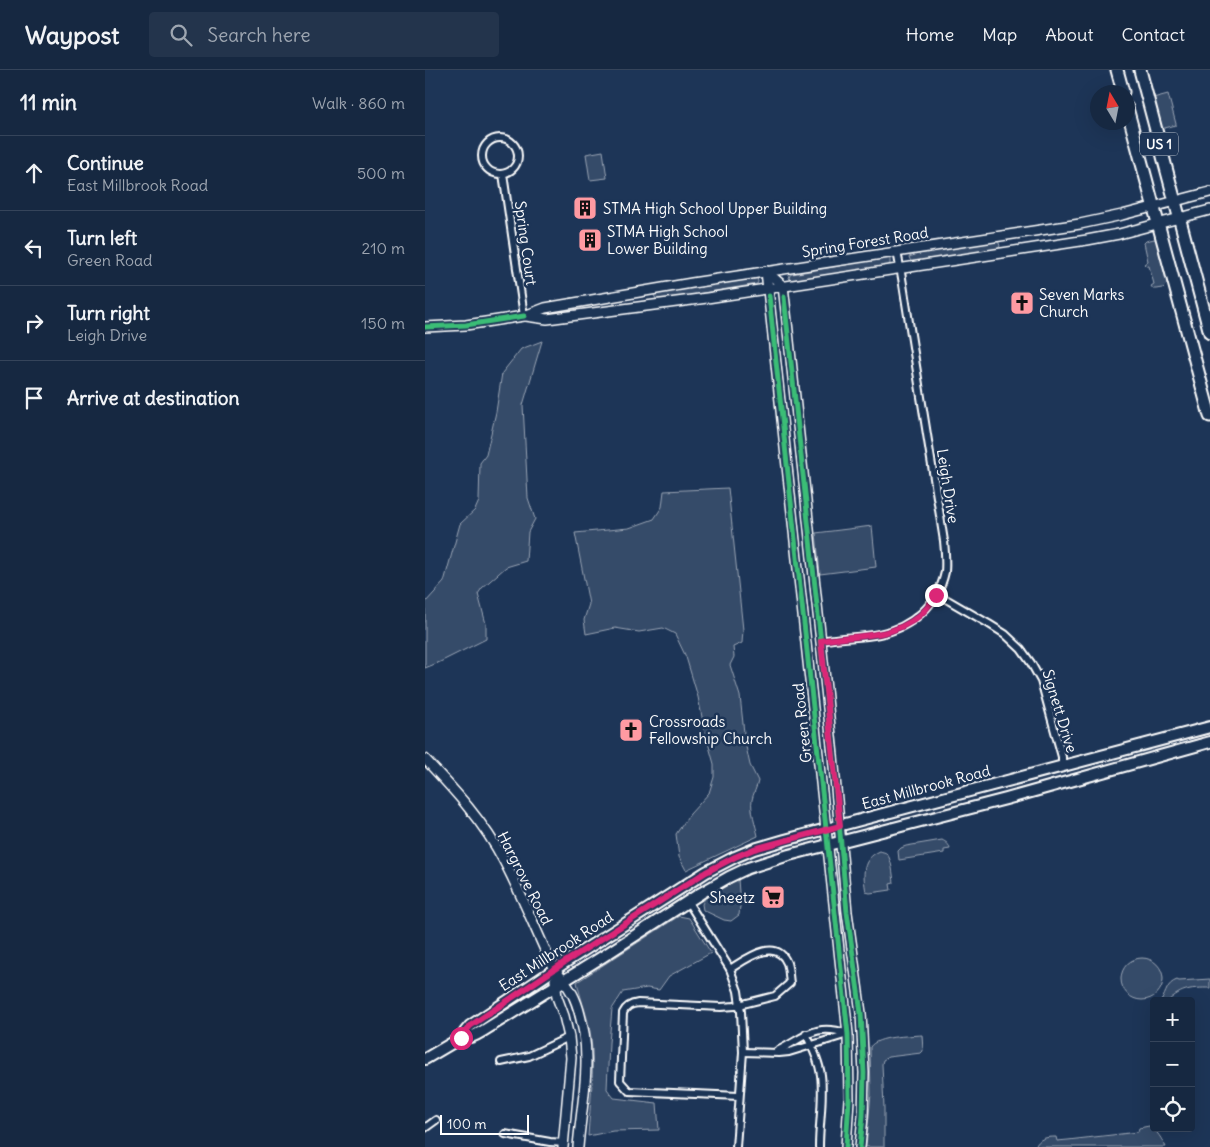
<!DOCTYPE html>
<meta charset="utf-8">
<style>
:root{--surface:#162841;--page:#23344c;--text:#f1f3f6;--muted:#9ea6b1;--line:#35445a}
body{margin:0;font-family:Delius,sans-serif;background:var(--page);color:var(--text)}
.controls{position:absolute;right:15px;bottom:15px;display:grid;overflow:hidden;border-radius:5px;box-shadow:0 5px 20px #0002}
.controls button{width:45px;height:45px;display:grid;place-items:center;padding:0;border:0;border-bottom:1px solid var(--line);background:var(--surface);color:var(--text);font:25px sans-serif}
.compass{position:absolute;left:665px;top:15px;width:45px;height:45px;border-radius:50%;background:var(--surface);box-shadow:0 5px 20px #0002;rotate:350deg}
.scale{position:absolute;left:15px;bottom:12px;width:89px;box-sizing:border-box;padding-left:5px;border:2px solid #fff;border-top:0;font-size:14px;line-height:18px;white-space:nowrap;color:#fff;-webkit-text-stroke:4px #1d3557;paint-order:stroke}
.stop{position:absolute;width:15px;height:15px;margin:-11px;border:4px solid #db2777;border-radius:50%;background:#fff}
.stop.end{background:#db2777;border-color:#fff;box-shadow:0 1px 5px #0008}
.list{margin:0;padding:0;list-style:none}
h2{display:flex;justify-content:space-between;align-items:center;height:65px;margin:0;padding:0 20px;font-size:21px}
h2 small{font-size:16px;font-weight:400;color:var(--muted)}
.list li{display:grid;grid-template-columns:32px 1fr auto;gap:15px;align-items:center;box-sizing:border-box;height:75px;padding:0 20px;border-top:1px solid var(--line)}
.list b{display:block;font-size:19px;white-space:nowrap}
.list p{margin:0;font-size:16px;white-space:nowrap;color:var(--muted)}
.list em{font-size:16px;font-style:normal;color:var(--muted)}
.icon{flex:none;width:28px;height:28px;fill:none;stroke:currentColor;stroke-width:2;stroke-linecap:round;stroke-linejoin:round}
.map{position:relative;flex:none;width:785px;height:1077px;overflow:hidden}
header{display:flex;align-items:center;gap:30px;box-sizing:border-box;height:70px;padding:0 25px;background:var(--surface);border-bottom:1px solid var(--line)}
header strong{font-size:24px}
nav{display:flex;gap:28px;margin-inline-start:auto;font-size:18px}
.search{width:350px;height:45px;background:var(--page);display:flex;align-items:center;gap:12px;box-sizing:border-box;padding:0 18px;border-radius:5px;color:var(--muted);font-size:19px}
main{display:flex}
aside{flex:1;background:var(--surface)}
.map>svg:first-child{display:block}
.green{fill:#364b69;stroke:#9aa5b4}
.lines{fill:none;stroke-linecap:round;stroke-linejoin:round}
.street-casing{stroke:#fff;stroke-width:10}
.secondary-casing{stroke:#fff;stroke-width:12}
.primary-casing{stroke:#fff;stroke-width:14}
.highway-casing{stroke:#fff;stroke-width:15}
.street{stroke:#1d3557;stroke-width:6}
.secondary{stroke:#1d3557;stroke-width:9}
.primary{stroke:#1d3557;stroke-width:10}
.highway{stroke:#1d3557;stroke-width:11}
.cycleway-casing{stroke:#1d3557;stroke-width:8}
.cycleway{stroke:#3abd76;stroke-width:5}
.route{stroke:#db2777;stroke-width:6}
.labels{text-anchor:middle;dominant-baseline:central;stroke-width:5;stroke-linejoin:round;paint-order:stroke}
.shield{fill:#1d3557;stroke:#bbc2cd;stroke-width:1}
.shield-label{font-size:14px;font-weight:bold;fill:#fff}
.poi-label{font-size:15px;fill:#fff;stroke:#1d3557;text-anchor:start}
.street-label{font-size:15px;fill:#fff;stroke:#1d3557}
</style>
<header>
<strong>Waypost</strong>
<div class="search"><svg class="icon" aria-label="search" viewBox="0 0 24 24"><circle cx="10" cy="10" r="6"/><path d="M15 15l6 6"/></svg>Search here</div>
<nav><a>Home</a><a>Map</a><a>About</a><a>Contact</a></nav>
</header>
<main>
<aside>
<h2>11 min<small>Walk · 860 m</small></h2>
<ul class="list">
<li><svg class="icon" aria-label="ahead" viewBox="0 0 24 24"><path d="M12 20V5M6 11l6-6 6 6"/></svg><div><b>Continue</b><p>East Millbrook Road</p></div><em>500 m</em></li>
<li><svg class="icon" aria-label="left" viewBox="0 0 24 24"><path d="M17 20v-9H6M10 6l-5 5 5 5"/></svg><div><b>Turn left</b><p>Green Road</p></div><em>210 m</em></li>
<li><svg class="icon" aria-label="right" viewBox="0 0 24 24"><path d="M7 20v-9h11M14 6l5 5-5 5"/></svg><div><b>Turn right</b><p>Leigh Drive</p></div><em>150 m</em></li>
<li><svg class="icon" aria-label="arrive" viewBox="0 0 24 24"><path d="M6 21V4h12l-3 4 3 4H6"/></svg><div><b>Arrive at destination</b></div></li>
</ul>
</aside>
<div class="map">
<svg width="785" height="1077" viewBox="0 0 785 1077">
<rect width="100%" height="100%" fill="#1d3557"/>
<filter id="ink" filterUnits="userSpaceOnUse"><feTurbulence type="fractalNoise" baseFrequency=".02" numOctaves="2"/><feDisplacementMap in="SourceGraphic" scale="10" xChannelSelector="R" yChannelSelector="G"/><feConvolveMatrix kernelMatrix="1 2 1 2 8 2 1 2 1" color-interpolation-filters="sRGB"/></filter>
<g filter="url(#ink)">
<g class="green">
<path d="M743,24L751,54V55L736,59L728,28Z"/>
<path d="M178,81L182,108L165,110L161,84Z"/>
<path d="M729,169L731,170L742,209V214L738,218L732,219H728L726,216L729,214L724,196H721L719,194L723,191L719,173L721,171Z"/>
<path d="M573,170L575,176L573,179L486,192L484,187L493,184Z"/>
<path d="M462,187L465,188V194L462,196L366,210L364,208L365,205L367,204L403,198Z"/>
<path d="M332,207L333,212L332,214L242,229H231L229,225L231,222Z"/>
<path d="M117,271L98,335L103,428L110,449L103,462L101,491L81,497L57,518L53,524L61,554V569L15,592L0,598V533L19,512L35,454L50,440L54,431L55,393L61,385L71,342L77,303L96,279Z"/>
<path d="M303,418L318,560L317,573L308,577L309,587L305,595L315,626L320,672L325,695L333,711C332,717 328,724 327,730C325,739 331,756 333,766L261,800L254,787L251,764L265,744L284,723L289,707V694L280,662L273,627L261,587L250,564L238,558L214,562L190,558L161,564L159,550L164,534L150,463L204,458L229,449L237,437L239,421Z"/>
<path d="M447,456L451,497L395,504L391,463Z"/>
<path d="M517,770C521,772 524,774 525,779L519,780V783L474,790L473,781L476,778L481,776Z"/>
<path d="M455,781C457,782 461,782 462,784C467,790 468,805 469,813L465,814L466,820L445,823L441,822C438,805 436,789 455,781Z"/>
<path d="M313,809L315,836L314,845L306,851L299,850L278,840L277,834L280,828L289,822Z"/>
<path d="M254,846L264,848L286,883L244,906L234,920L222,918L198,922L187,939L184,973L182,1019L189,1028L232,1033L234,1060L188,1061L163,1066C165,1033 170,1001 166,968C164,949 156,931 152,912Z"/>
<circle cx="717" cy="909" r="21"/>
<path d="M785,909V918C767,918 757,918 743,931H736C742,922 741,914 752,910L754,911Z"/>
<path d="M497,965L498,981L496,983L463,987L458,990L457,994L459,1038V1077H441L446,1024L445,977C452,966 484,966 497,965Z"/>
<path d="M724,1056C732,1060 737,1070 741,1077H610C614,1068 621,1067 631,1067L632,1071L643,1070L713,1062L714,1058Z"/>
</g>
<g class="lines">
<g class="street-casing">
<g id="street">
<circle cx="75" cy="86" r="18"/>
<path d="M78,104L99,246"/>
<path d="M511,525L521,529L564,554L580,564L596,579L606,593L616,611L637,687V696"/>
<path d="M396,571C415,567 435,568 454,564C486,558 513,535 520,502C521,491 520,481 519,471L477,208L472,181"/>
<path d="M263,832L305,899L313,921L316,942L318,982L311,1077"/>
<path d="M305,899C320,890 351,866 362,893C364,899 364,907 365,913L350,926L310,936L296,937L213,933C206,934 201,936 198,943L195,1011L204,1021L314,1026"/>
<path d="M381,964C387,976 394,991 396,1005C399,1029 394,1053 394,1077"/>
<path d="M352,981C380,968 389,952 423,964"/>
<path d="M318,982L354,983L364,982L423,964"/>
<path d="M76,992L104,986L144,967"/>
<path d="M0,1058L11,1050"/>
<path d="M80,1064L125,1072L139,1073"/>
</g>
</g>
<g class="secondary-casing">
<g id="secondary">
<path d="M341,201L358,216L360,233L408,685L422,842L436,943L439,1003L438,1046L435,1077"/>
<path d="M341,201L423,964L424,1029L421,1077"/>
<path d="M101,246L122,249L282,228L662,170L694,164L785,140"/>
<path d="M0,257L41,255L99,246L120,238L267,213L655,154L697,145L785,122"/>
<path d="M0,689C30,721 59,752 79,791C97,825 111,861 127,895C132,904 140,911 145,920C153,932 156,949 159,963C165,1000 156,1040 153,1077"/>
<path d="M130,910L132,927L139,946L144,967L146,988L138,1077"/>
</g>
</g>
<g class="primary-casing">
<g id="primary">
<path d="M39,966L40,962L45,956L139,893L281,802L310,787L329,779L360,770L785,657"/>
<path d="M0,989L39,966C46,969 53,964 58,961L177,887L276,823L304,807L323,798L364,785L581,729L785,672"/>
</g>
</g>
<g class="highway-casing">
<g id="highway">
<path d="M692,0L698,22"/>
<path d="M715,0L785,263"/>
<path d="M702,38L785,346"/>
</g>
</g>
<use href="#street" class="street"/>
<use href="#secondary" class="secondary"/>
<use href="#primary" class="primary"/>
<use href="#highway" class="highway"/>
<g class="cycleway-casing">
<g id="cycleway">
<path d="M344,226L423,964L424,1029L421,1077"/>
<path d="M359,227L408,685L422,842L436,943L439,1003L438,1046L435,1077"/>
<path d="M0,257L41,255L99,246"/>
</g>
</g>
<use href="#cycleway" class="cycleway"/>
</g>
</g>
<g class="lines" filter="url(#ink)">
<path class="route" d="M36,968L40,966V962L45,956L140,892L281,802L310,787L329,779L415,756L396,571C432,564 475,570 502,538C505,534 508,529 511,525"/>
</g>
<defs>
<g id="building-square" transform="scale(1.25)"><rect x="-9" y="-9" width="18" height="18" rx="4" fill="#ff9aa2" stroke="#1d3557"/><path d="M-4-6H4V6H1V3H-1V6H-4ZM-2.5-4.3h1.7v1.8h-1.7ZM.8-4.3h1.7v1.8H.8ZM-2.5-1h1.7V.8h-1.7ZM.8-1h1.7V.8H.8Z" fill="#111"/></g>
<g id="church-square" transform="scale(1.25)"><rect x="-9" y="-9" width="18" height="18" rx="4" fill="#ff9aa2" stroke="#1d3557"/><path d="M-1.2-6h2.4v3.5h3.3v2.4h-3.3V6h-2.4V-.1h-3.3v-2.4h3.3Z" fill="#111"/></g>
<g id="supermarket-square" transform="scale(1.25)"><rect x="-9" y="-9" width="18" height="18" rx="4" fill="#ff9aa2" stroke="#1d3557"/><path d="M-6-5.5h2.5l.6 2H6L4.5 2H-2.5L-4.4-4H-6ZM-1.5 3.2a1.3 1.3 0 1 0 .1 0ZM3 3.2a1.3 1.3 0 1 0 .1 0Z" fill="#111"/></g>
</defs>
<g fill-rule="evenodd">
<use href="#building-square" x="160" y="138"/>
<use href="#building-square" x="165" y="170"/>
<use href="#church-square" x="597" y="233"/>
<use href="#church-square" x="206" y="660"/>
<use href="#supermarket-square" x="348" y="827"/>
</g>
<g class="labels">
<rect class="shield" x="715" y="62.5" width="38" height="23" rx="4"/>
<g class="shield-label">
<text x="734" y="74">US 1</text>
</g>
<g class="poi-label">
<text x="178" y="138">STMA High School Upper Building</text>
<text x="182" y="161">STMA High School<tspan x="182" dy="17">Lower Building</tspan></text>
<text x="614" y="224">Seven Marks<tspan x="614" dy="17">Church</tspan></text>
<text x="224" y="651">Crossroads<tspan x="224" dy="17">Fellowship Church</tspan></text>
<text x="330" y="827" text-anchor="end">Sheetz</text>
</g>
<g class="street-label">
<text transform="translate(440 172) rotate(-9)">Spring Forest Road</text>
<text transform="translate(101 173) rotate(82)">Spring Court</text>
<text transform="translate(523 416) rotate(81)">Leigh Drive</text>
<text transform="translate(635 641) rotate(73)">Signett Drive</text>
<text transform="translate(377 653) rotate(-96)">Green Road</text>
<text transform="translate(501 717) rotate(-15)">East Millbrook Road</text>
<text transform="translate(100 808) rotate(63)">Hargrove Road</text>
<text transform="translate(131 881) rotate(-33)">East Millbrook Road</text>
</g>
</g>
</svg>
<div class="controls">
<button>+</button>
<button>−</button>
<button><svg class="icon" aria-label="locate" viewBox="0 0 24 24"><circle cx="12" cy="12" r="6"/><path d="M12 2v4M12 18v4M2 12h4M18 12h4"/></svg></button>
</div>
<svg class="compass" viewBox="-18 -18 36 36"><path d="M0-13l5 13h-10z" fill="#e53935"/><path d="M0 13l5-13h-10z" fill="#9ea6b1"/></svg>
<div class="scale">100 m</div>
<div class="stop" style="left:36px;top:968px"></div>
<div class="stop end" style="left:511px;top:525px"></div>
</div>
</main>
